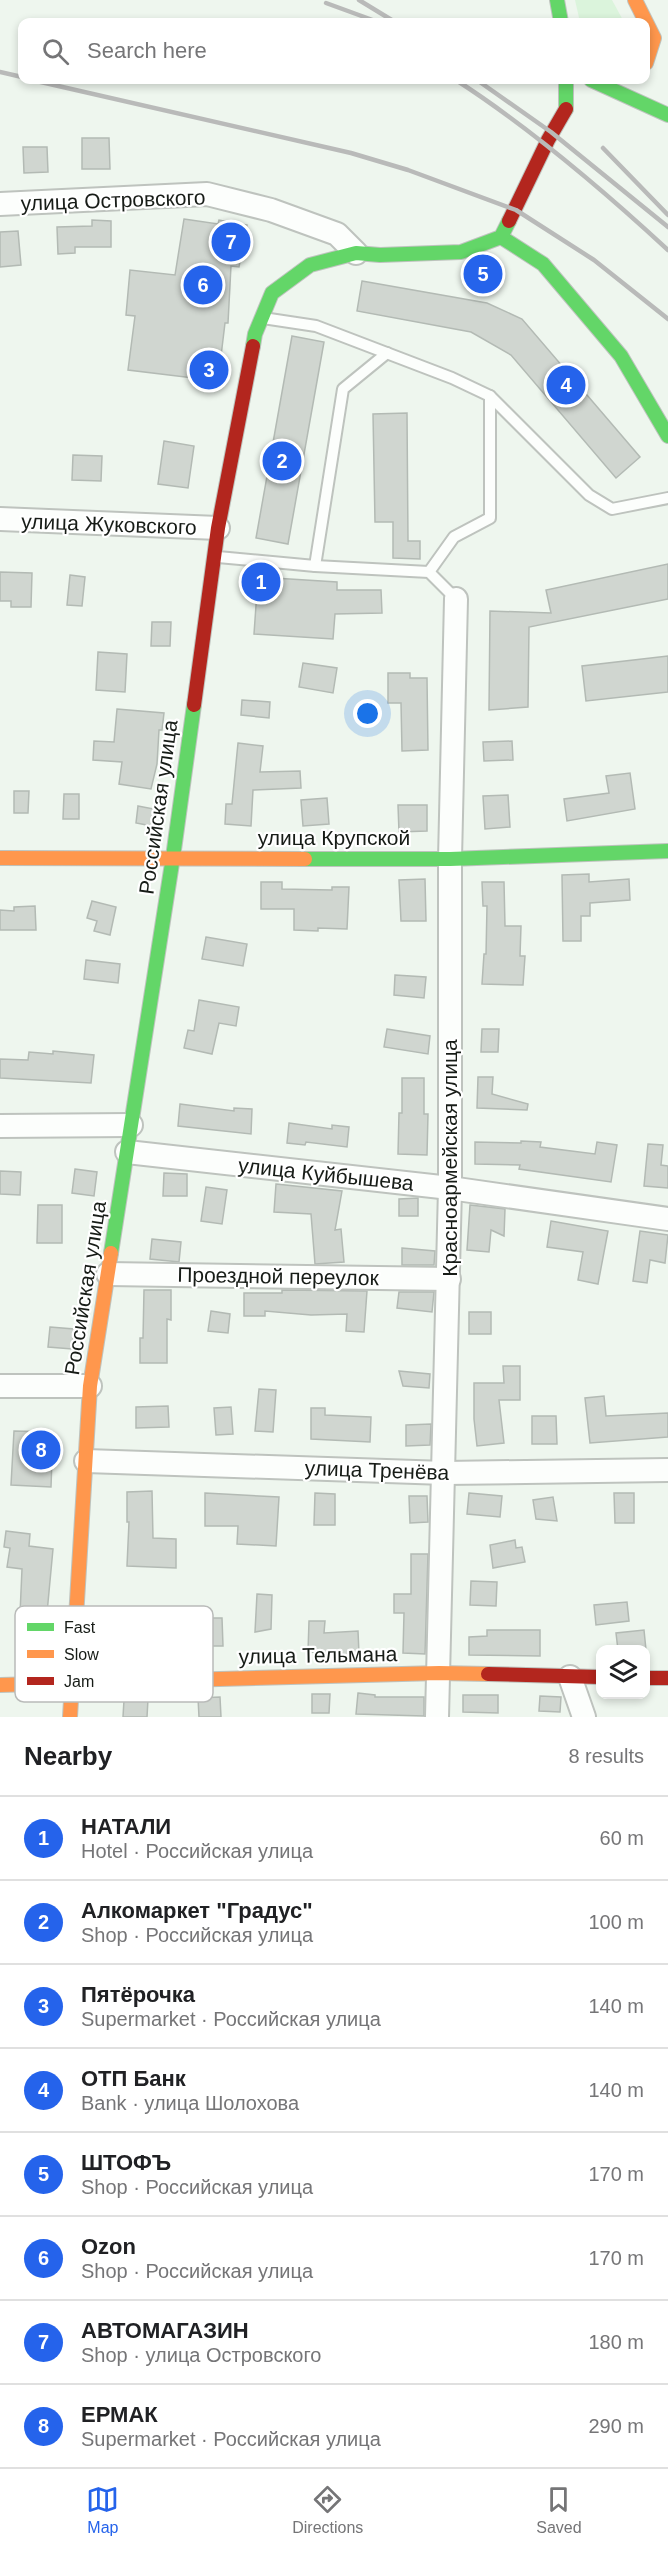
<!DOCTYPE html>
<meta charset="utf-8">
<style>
:root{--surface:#fff;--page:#f6f6f6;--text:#202124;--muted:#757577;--line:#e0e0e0;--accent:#2563eb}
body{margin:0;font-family:Arial,sans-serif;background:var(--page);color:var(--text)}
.controls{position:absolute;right:18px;bottom:18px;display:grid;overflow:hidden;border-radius:12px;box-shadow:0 3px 9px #0003}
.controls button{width:54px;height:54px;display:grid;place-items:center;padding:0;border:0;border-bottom:2px solid var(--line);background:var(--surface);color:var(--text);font:30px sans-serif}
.you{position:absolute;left:368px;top:714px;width:21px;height:21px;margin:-15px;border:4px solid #fff;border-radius:50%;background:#1a73e8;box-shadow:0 0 0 9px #1a73e833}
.badge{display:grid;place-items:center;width:39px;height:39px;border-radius:50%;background:var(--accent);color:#fff;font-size:20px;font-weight:700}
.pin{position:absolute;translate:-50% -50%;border:3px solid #fff;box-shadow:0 2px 6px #0006}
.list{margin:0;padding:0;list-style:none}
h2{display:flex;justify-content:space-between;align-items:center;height:78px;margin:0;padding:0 24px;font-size:26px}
h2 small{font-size:20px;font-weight:400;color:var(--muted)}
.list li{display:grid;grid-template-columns:39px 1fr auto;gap:18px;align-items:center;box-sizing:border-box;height:84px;padding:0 24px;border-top:2px solid var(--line)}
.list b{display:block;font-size:22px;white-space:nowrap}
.list p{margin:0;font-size:20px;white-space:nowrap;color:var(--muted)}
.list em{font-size:20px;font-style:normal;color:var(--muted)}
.icon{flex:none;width:33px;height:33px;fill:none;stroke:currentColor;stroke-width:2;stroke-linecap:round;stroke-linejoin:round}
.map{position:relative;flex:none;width:668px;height:1717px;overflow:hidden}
.search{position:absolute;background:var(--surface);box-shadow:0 3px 9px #0003;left:18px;right:18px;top:18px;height:66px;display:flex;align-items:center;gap:15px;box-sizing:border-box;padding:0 21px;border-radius:12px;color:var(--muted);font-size:22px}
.sheet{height:750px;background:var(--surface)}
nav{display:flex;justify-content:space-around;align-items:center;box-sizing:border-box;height:84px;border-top:2px solid var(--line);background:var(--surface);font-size:16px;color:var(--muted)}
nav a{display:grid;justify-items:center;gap:3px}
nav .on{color:var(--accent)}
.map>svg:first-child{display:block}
.green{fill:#dbf4dc}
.building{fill:#d0d6d0;stroke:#b3bab4;stroke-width:1.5}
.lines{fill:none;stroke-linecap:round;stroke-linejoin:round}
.lane-casing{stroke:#bec3be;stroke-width:14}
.street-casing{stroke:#bec3be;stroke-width:26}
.fast-casing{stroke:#bec3be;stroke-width:16}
.slow-casing{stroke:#bec3be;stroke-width:16}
.jam-casing{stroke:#bec3be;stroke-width:16}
.lane{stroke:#fcfefc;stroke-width:10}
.street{stroke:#fcfefc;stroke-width:22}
.fast{stroke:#63d668;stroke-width:14}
.slow{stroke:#ff974d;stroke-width:14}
.jam{stroke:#b3261e;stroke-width:14}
.rail{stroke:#b9bab9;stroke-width:4.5}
.labels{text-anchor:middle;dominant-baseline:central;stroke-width:4.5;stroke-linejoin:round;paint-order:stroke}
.street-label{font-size:21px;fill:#171c17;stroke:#fff}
.key{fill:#fff;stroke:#b9bbb9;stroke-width:1.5}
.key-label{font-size:16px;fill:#171c17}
</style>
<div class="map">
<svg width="668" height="1717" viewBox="0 0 668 1717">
<rect width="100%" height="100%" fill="#eef6ee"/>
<path class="green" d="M575,0H612L624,22H580Z"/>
<g class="building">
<path d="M82,138H109L110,169H82Z"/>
<path d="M23,147H47L48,172L24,173Z"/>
<path d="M184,219L218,224L219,220L247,225L239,267L231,266L228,323H225L218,381L128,370L135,316L126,315L130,270L175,275Z"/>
<path d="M92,220L111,221V247H75V253L58,254L57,227L92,226Z"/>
<path d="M18,231L21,265L0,267V232Z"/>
<path d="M362,281L487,303L522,319L640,457L616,478L511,355L471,332L357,311Z"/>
<path d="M292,336L324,342L288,544L256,538Z"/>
<path d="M407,413L408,541H420V559L393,558V522H375L373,414Z"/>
<path d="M164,441L194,446L188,488L158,484Z"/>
<path d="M73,455L102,456L101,481L72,480Z"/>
<path d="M668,564V599L529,627L528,707L489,710L490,611L551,613L546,590Z"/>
<path d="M0,572L32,573L31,607H11V601H0Z"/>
<path d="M70,575L85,577L82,606L67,605Z"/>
<path d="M258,577L337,582V590H381L382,613L335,614L333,639L254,634Z"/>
<path d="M152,622H171L170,646H151Z"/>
<path d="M98,652L127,654L125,692L96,690Z"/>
<path d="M668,656V692L586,701L582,666Z"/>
<path d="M303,663L337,668L333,693L299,687Z"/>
<path d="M388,673H410V678H427L428,750L402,751L401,703H388Z"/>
<path d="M242,700L270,702L269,718L241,715Z"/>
<path d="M117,709L164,713L162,730H159L157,764L151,789L119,784L122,762L93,760L94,741L114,742Z"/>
<path d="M512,741L513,760L484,761L483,742Z"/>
<path d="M238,743L263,746L260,772L300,771L301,788L253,790L251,826L225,824L226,804H232Z"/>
<path d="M630,773L635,809L567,821L564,799L609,793L606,776Z"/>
<path d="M14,791H29L28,813H14Z"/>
<path d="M64,794H79V819H63Z"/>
<path d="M508,795L510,827L485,829L483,796Z"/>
<path d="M327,798L329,824L303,826L301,800Z"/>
<path d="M398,805H427V831L399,832Z"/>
<path d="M138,806L154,809L152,826L136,823Z"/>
<path d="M589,874V882L629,879L630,900L590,903V916H581V941H563L562,875Z"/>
<path d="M425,879L426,921H401L399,880Z"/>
<path d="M261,882H282V889L332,890V887H349L347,929L318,928V931L294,930V909H261Z"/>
<path d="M482,882H504L505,926H521L520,956H525L523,985L482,984L484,954H486L487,906H483Z"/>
<path d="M92,901L116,907L110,935L94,931L97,921L87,918Z"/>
<path d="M35,906L36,930H0V910L14,911V907Z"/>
<path d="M206,937L247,944L243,966L202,959Z"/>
<path d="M86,960L120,964L118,983L84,979Z"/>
<path d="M395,975L426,977L424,998L394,995Z"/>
<path d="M199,1000L239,1007L236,1026L219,1023L212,1054L184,1048L188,1030L194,1031Z"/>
<path d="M387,1029L430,1036L428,1054L384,1047Z"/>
<path d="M482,1029H499L498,1052H481Z"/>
<path d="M53,1051L94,1055L91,1083L0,1078V1059L28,1060L29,1052L53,1054Z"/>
<path d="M478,1077H493L492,1094L528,1104L527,1110L477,1108Z"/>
<path d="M402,1078H424V1114H428L427,1155L398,1154L399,1113H402Z"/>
<path d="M180,1104L234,1111V1108L252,1109L251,1134L178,1126Z"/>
<path d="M289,1123L332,1129V1125L349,1127L347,1147L306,1142L305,1145L287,1143Z"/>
<path d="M521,1141L541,1142L540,1147L595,1154L597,1142L617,1145L611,1182L519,1169L520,1165L475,1164V1142L521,1143Z"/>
<path d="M648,1144L663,1145L661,1165L668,1166V1188L644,1186Z"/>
<path d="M75,1169L97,1172L94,1196L72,1193Z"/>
<path d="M0,1171L21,1172L20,1195L0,1194Z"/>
<path d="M164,1173L187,1174V1196H163Z"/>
<path d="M276,1184L342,1191L335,1230L341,1229L344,1262L315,1264L311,1214L274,1212Z"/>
<path d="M206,1187L227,1190L222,1224L201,1221Z"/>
<path d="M418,1198V1216H399V1199Z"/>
<path d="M38,1205H62V1243H37Z"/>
<path d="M470,1205L505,1209L504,1236L491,1230L489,1252L467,1250Z"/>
<path d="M551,1221L608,1231L598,1284L578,1280L583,1252L547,1247Z"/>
<path d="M640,1231L668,1235L665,1263L650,1260L647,1283L633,1281Z"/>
<path d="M152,1239L181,1242L179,1262L150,1259Z"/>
<path d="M402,1248L435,1251L434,1265H402Z"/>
<path d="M144,1290H171V1320L167,1319V1363H140V1338H143Z"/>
<path d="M282,1290L367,1291L364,1332L346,1331L347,1314L311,1315L265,1311V1316H244V1293H282Z"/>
<path d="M399,1292H434L432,1312L397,1308Z"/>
<path d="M211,1311L230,1314L228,1333L208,1331Z"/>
<rect x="469" y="1312" width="22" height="22"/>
<path d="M50,1327L74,1329L72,1349L48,1347Z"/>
<path d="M503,1366H520V1400H499L504,1443L477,1446L474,1419V1383H504Z"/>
<path d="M399,1371L430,1374L429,1388L403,1386Z"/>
<path d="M259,1389L276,1390L273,1432L255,1431Z"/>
<path d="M604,1396L606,1416L668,1413V1437L590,1443L585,1398Z"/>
<path d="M168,1406L169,1427L136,1428V1407Z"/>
<path d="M231,1407L233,1434L216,1435L214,1408Z"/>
<path d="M311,1408H325V1415L371,1417L370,1442L311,1439Z"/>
<path d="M532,1416H556L557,1444H532Z"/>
<path d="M431,1424L430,1445L406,1446V1425Z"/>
<path d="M14,1431L53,1432L51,1487L11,1485Z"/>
<path d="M152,1491L153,1538L176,1539V1568L127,1566L129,1522H127V1492Z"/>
<path d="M205,1493L279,1497L276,1546L237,1544L238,1526H205Z"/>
<path d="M315,1493L335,1494V1525H314Z"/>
<path d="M469,1493L502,1496L500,1517L467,1514Z"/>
<path d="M614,1493H634V1523H615Z"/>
<path d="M409,1496H427L428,1522L410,1523Z"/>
<path d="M553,1497L557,1521L536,1519L533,1500Z"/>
<path d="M6,1531L30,1534L29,1546L53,1549L47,1613H45L42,1660L18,1659L22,1569L7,1567L10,1548L4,1547Z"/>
<path d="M515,1540L516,1548L522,1547L525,1562L493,1568L490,1545Z"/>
<path d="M411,1554H428L425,1654L403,1653L404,1613H394V1594H411Z"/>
<path d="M471,1581L497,1582L496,1606L470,1605Z"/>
<path d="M257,1594L272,1595L271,1629L255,1632Z"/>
<path d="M627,1602L629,1621L596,1625L594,1605Z"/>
<path d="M202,1618H222L223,1646H203Z"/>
<path d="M309,1621H325L324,1633L358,1631L359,1654L342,1655V1653L308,1652Z"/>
<path d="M487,1630H540V1656L469,1655V1637L487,1636Z"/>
<path d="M644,1630L646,1650H618L616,1633Z"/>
<path d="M358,1693L375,1695V1697H424V1716L356,1714Z"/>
<path d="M312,1694H330L329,1713H312Z"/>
<path d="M463,1695H498V1713L463,1712Z"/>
<path d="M540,1696L561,1697L560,1712L539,1711Z"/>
<path d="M220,1697L221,1717H199L198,1698Z"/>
<path d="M148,1699L147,1717H123L124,1700Z"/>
</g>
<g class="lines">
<g class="lane-casing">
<g id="lane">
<path d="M263,318L316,326L452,378L490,396L589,495L612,509L668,498"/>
<path d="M218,557L315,566L429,572L456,599"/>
<path d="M315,566L343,389L387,353"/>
<path d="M429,572L454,537L490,518V396"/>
</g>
</g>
<g class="street-casing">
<g id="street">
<path d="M0,204L207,194L271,210L337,234L356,253"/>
<path d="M0,519L218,528"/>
<path d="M0,1126L131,1125"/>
<path d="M127,1152L450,1188L668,1219"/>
<path d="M108,1274L449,1279"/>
<path d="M0,1386H90"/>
<path d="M86,1461L445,1473L668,1470"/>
<path d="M570,1677L584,1717"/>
<path d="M437,1717L450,1188V859L456,599"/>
</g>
</g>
<g class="fast-casing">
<g id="fast">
<path d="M557,0L561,22"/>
<path d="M566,80V109"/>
<path d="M591,80L668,115"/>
<path d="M501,237L543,264L621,356L668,436"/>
<path d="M253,346L255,334L272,293L310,265L356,253L380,255L461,252L501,237L509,221"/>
<path d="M305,859H450L668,851"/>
<path d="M111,1253L173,857L194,705"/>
</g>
</g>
<g class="slow-casing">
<g id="slow">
<path d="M635,0L654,38L646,63"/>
<path d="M0,858L305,859"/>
<path d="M0,1685L439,1673L488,1674"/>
<path d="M70,1717L90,1386L111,1253"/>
</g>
</g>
<g class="jam-casing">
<g id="jam">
<path d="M509,221L548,140L566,109"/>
<path d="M194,705L218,528L253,346"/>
<path d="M488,1674L600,1677"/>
<path d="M646,1678H668"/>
</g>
</g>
<use href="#lane" class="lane"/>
<use href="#street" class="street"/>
<use href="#fast" class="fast"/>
<use href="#slow" class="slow"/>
<use href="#jam" class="jam"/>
<g class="rail">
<path d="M359,0L395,22"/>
<path d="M326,3L378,22"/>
<path d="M0,72L22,77"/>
<path d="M32,80L351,153L408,170L516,210L594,260L668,319"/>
<path d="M456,80C532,129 602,189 668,250"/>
<path d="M477,80L551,132L668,227"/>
<path d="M603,148L668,215"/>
</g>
</g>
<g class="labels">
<g class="street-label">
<text transform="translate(113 200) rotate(-2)">улица Островского</text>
<text transform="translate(109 524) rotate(2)">улица Жуковского</text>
<text transform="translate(158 807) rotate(-82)">Российская улица</text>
<text x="334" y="837">улица Крупской</text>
<text transform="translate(449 1158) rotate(-90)">Красноармейская улица</text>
<text transform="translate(326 1174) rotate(6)">улица Куйбышева</text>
<text transform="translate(278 1276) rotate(1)">Проездной переулок</text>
<text transform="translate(85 1288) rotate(-81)">Российская улица</text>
<text transform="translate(377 1470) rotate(2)">улица Тренёва</text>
<text transform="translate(318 1655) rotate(-1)">улица Тельмана</text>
</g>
</g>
<rect x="15" y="1606" width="198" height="96" rx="9" class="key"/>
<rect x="27" y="1623" width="27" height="8" fill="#63d668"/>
<rect x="27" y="1650" width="27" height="8" fill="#ff974d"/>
<rect x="27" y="1677" width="27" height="8" fill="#b3261e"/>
<g class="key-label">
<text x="64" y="1633">Fast</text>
<text x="64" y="1660">Slow</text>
<text x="64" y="1687">Jam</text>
</g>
</svg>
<div class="controls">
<button><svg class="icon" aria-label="layers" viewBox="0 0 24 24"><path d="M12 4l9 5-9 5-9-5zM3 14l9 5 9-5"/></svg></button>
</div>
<div class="you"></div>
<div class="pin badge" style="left:261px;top:582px">1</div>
<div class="pin badge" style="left:282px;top:461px">2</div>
<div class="pin badge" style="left:209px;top:370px">3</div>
<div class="pin badge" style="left:566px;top:385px">4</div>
<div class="pin badge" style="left:483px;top:274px">5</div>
<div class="pin badge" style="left:203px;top:285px">6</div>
<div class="pin badge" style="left:231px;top:242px">7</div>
<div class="pin badge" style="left:41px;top:1450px">8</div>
<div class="search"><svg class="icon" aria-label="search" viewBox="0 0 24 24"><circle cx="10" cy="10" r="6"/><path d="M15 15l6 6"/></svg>Search here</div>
</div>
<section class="sheet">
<h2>Nearby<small>8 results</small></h2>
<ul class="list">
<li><span class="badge">1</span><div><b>НАТАЛИ</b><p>Hotel · Российская улица</p></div><em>60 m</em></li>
<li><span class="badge">2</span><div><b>Алкомаркет &quot;Градус&quot;</b><p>Shop · Российская улица</p></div><em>100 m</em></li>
<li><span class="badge">3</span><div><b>Пятёрочка</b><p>Supermarket · Российская улица</p></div><em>140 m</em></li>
<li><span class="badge">4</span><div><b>ОТП Банк</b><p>Bank · улица Шолохова</p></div><em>140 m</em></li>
<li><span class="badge">5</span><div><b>ШТОФЪ</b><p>Shop · Российская улица</p></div><em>170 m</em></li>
<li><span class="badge">6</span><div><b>Ozon</b><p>Shop · Российская улица</p></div><em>170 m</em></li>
<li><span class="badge">7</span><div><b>АВТОМАГАЗИН</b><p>Shop · улица Островского</p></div><em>180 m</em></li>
<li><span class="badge">8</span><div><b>ЕРМАК</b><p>Supermarket · Российская улица</p></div><em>290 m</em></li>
</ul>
</section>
<nav>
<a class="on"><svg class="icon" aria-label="map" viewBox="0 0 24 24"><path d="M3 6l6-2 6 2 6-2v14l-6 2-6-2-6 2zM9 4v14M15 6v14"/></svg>Map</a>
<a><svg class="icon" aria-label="directions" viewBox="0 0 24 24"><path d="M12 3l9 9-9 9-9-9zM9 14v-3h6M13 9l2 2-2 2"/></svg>Directions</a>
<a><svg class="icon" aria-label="saved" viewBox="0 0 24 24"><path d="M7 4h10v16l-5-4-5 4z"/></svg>Saved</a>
</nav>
